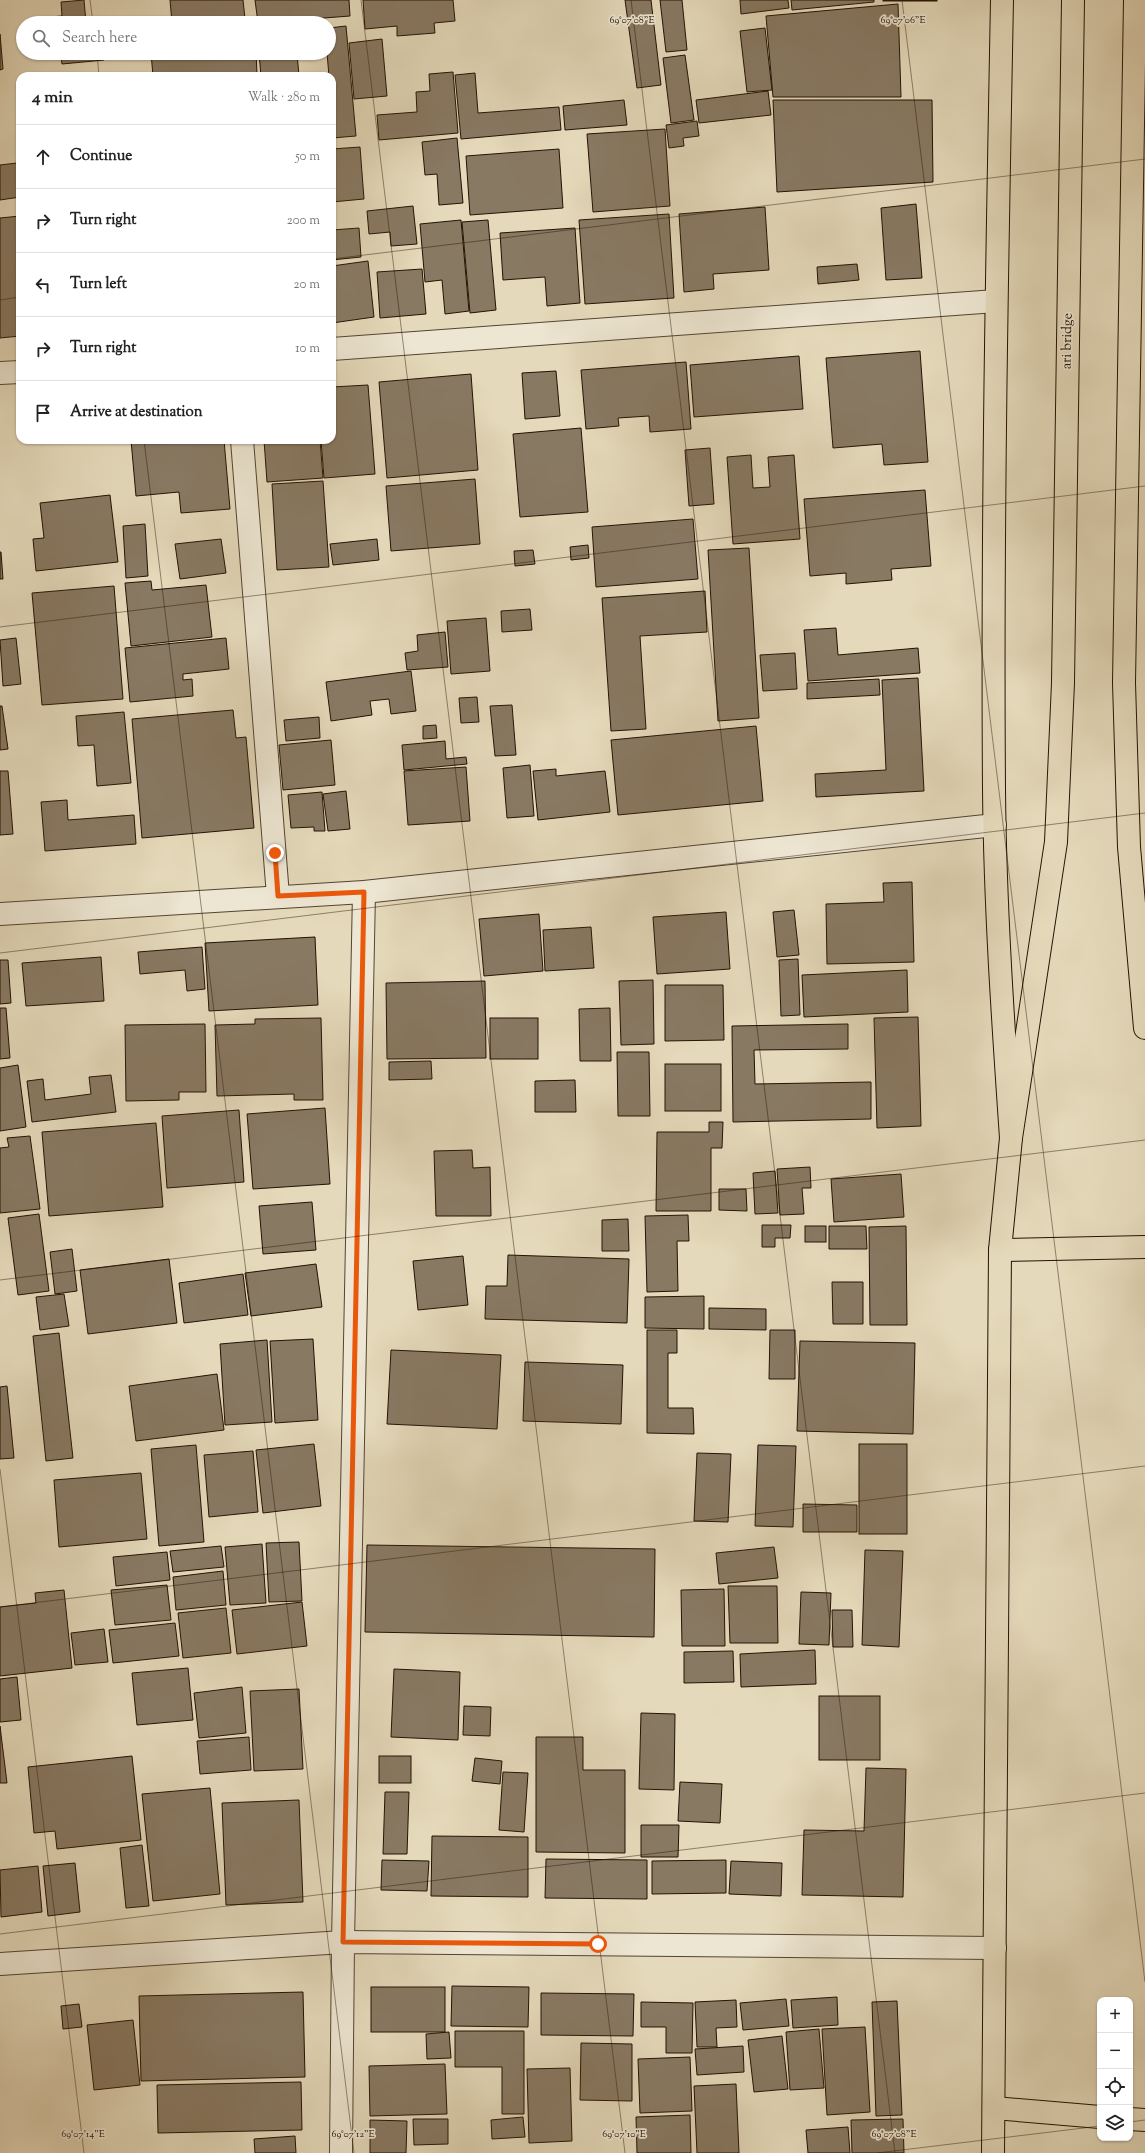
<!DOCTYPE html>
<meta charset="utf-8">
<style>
:root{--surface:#fff;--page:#f6f6f6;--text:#222;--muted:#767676;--line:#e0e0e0}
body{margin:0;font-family:"Sorts Mill Goudy",serif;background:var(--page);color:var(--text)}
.controls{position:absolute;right:12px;bottom:12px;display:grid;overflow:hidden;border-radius:8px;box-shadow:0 1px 3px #0004}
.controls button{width:36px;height:36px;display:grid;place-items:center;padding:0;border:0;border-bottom:1px solid var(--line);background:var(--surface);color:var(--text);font:20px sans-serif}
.stop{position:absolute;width:12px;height:12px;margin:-9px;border:3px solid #ea580c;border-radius:50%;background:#fff}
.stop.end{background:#ea580c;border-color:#fff;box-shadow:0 1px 4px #0008}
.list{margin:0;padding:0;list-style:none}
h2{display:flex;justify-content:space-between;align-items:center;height:52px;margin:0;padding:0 16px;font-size:17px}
h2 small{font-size:13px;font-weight:400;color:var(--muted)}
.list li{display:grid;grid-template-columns:26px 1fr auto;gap:12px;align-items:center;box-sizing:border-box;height:64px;padding:0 16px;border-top:1px solid var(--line)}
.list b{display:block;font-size:15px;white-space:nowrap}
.list em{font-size:13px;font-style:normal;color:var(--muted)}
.icon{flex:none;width:22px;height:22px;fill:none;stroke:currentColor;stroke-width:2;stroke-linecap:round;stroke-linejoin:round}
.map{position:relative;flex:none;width:1145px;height:2153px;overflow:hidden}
.search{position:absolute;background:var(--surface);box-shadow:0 1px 3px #0004;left:16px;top:16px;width:320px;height:44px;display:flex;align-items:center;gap:10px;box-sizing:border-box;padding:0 14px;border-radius:22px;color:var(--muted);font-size:15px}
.panel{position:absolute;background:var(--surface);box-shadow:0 1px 3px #0004;left:16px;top:72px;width:320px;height:372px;border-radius:12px}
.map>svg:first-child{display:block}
.building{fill:#887963;stroke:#241204}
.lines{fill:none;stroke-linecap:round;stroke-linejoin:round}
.street-casing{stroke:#544432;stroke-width:24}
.primary-casing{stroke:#241204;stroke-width:24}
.highway-casing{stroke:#241204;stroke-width:24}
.street{stroke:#ede6d2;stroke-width:22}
.primary{stroke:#e4d9ba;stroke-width:22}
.highway{stroke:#e4d9ba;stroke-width:22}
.route{stroke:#ea580c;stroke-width:5}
.ticks{fill:none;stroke:#241204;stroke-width:1;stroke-opacity:0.45}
.labels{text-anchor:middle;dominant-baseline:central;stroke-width:3.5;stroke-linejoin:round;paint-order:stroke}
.street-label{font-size:14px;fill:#241204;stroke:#ede6d2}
.ticks-label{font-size:10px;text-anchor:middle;fill:#241204;stroke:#ede6d2;stroke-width:3.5;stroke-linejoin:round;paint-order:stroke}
</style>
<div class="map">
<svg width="1145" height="2153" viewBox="0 0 1145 2153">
<rect width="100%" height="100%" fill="#e4d9ba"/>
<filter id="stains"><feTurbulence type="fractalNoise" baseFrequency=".005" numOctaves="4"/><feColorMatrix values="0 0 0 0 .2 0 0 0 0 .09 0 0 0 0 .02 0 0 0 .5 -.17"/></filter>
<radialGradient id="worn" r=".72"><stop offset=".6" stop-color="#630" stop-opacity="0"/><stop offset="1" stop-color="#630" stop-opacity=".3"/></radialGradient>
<g class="building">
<path d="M84,0L86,23H36V18L62,16L61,2Z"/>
<path d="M170,0H243L245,19L206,23H172Z"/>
<path d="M255,0H349L350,16L258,23Z"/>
<path d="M363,0H453L455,21L434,23L435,33L397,36V26L365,29Z"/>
<path d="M625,0H651L661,85L637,88Z"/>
<path d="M660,0H682L687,50L666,52Z"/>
<path d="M740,0H788L789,8L741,14Z"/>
<path d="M791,0H874V2L792,10Z"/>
<rect x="883" y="0" width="54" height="1"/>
<path d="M898,4L901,97H773L766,16Z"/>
<path d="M346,26L356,136L332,138V76H329L327,53H329V28Z"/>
<path d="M765,28L772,90L747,92L740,31Z"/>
<path d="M0,34L3,69L0,70Z"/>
<path d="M382,39L387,96L354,99L349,43Z"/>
<path d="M39,53H104V60L62,64L61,56L39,57Z"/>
<path d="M151,53H256L257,74L153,76Z"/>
<path d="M259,53H297L299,76H261Z"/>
<path d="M685,55L694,120L671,123L663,58Z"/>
<path d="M453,72L458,133L379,140L377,115L417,112L416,92L430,91L429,74Z"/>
<path d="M475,73L478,113L559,107L561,130L461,139L455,75Z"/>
<path d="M768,91L771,115L699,123L696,100Z"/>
<path d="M624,100L627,125L565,130L563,106Z"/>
<path d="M773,100H932L933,182L777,192Z"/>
<path d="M697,121L699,136L683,138L684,146L669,148L666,125Z"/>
<path d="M665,129L670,206L593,212L587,134Z"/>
<path d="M457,138L463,203L439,205L437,174L425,175L422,142Z"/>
<path d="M360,147L364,199L332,202V149Z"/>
<path d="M559,149L563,208L470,215L466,156Z"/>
<path d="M17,163L20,197L0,200V165Z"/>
<path d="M916,204L922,278L886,280L881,208Z"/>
<path d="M413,206L417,244L391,246L390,232L369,234L367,211Z"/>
<path d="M765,207L769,270L713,274L714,289L684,292L679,214Z"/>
<path d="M669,214L674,298L585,304L579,220Z"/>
<path d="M20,216V336L0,338V218Z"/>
<path d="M461,220L469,311L445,314L442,280L425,282L420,224Z"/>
<path d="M488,220L496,310L470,313L462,222Z"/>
<path d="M359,228L361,257L332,260V230Z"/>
<path d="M575,228L580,303L547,306L545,277L503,280L500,233Z"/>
<path d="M368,261L374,317L332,323V266Z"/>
<path d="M857,264L859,280L818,284L817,267Z"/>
<path d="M422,269L426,314L380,318L377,272Z"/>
<path d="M920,351L928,462L884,465L882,444L833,448L826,358Z"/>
<path d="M799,356L803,409L694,417L690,365Z"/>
<path d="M686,362L691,429L650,432L649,416L618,418L619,426L586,429L581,370Z"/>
<path d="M556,371L560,416L525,419L522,373Z"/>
<path d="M471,374L478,470L387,478L379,382Z"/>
<path d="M368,385L375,474L324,478L321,440H332V387Z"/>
<path d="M581,428L588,512L520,517L513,434Z"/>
<path d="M131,440H224L230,509L181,513L179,492L136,496Z"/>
<path d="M264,440H320L323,478L267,482Z"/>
<path d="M710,448L714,504L689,506L685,450Z"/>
<path d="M751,455L753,488L770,487L768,457L794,455L800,539L733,544L727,457Z"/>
<path d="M475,479L480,544L391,551L386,486Z"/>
<path d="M323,481L329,567L277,570L272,484Z"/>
<path d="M925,490L931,566L891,569L892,580L846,584V573L810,576L804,499Z"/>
<path d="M110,495L118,562L36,571L33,539L44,538L40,503Z"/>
<path d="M693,519L698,579L596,587L592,527Z"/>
<path d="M145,524L148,576L126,578L123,526Z"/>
<path d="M221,539L226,573L180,579L175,544Z"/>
<path d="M377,539L379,560L333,565L330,544Z"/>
<path d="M588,545L589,558L571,560L570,547Z"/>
<path d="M749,548L759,718L718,721L708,550Z"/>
<path d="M533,550L535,564L515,566L514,551Z"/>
<path d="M1,552L3,579H0V552Z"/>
<path d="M151,581L152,590L206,585L212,637L131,646L125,583Z"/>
<path d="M114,586L123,699L42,705L32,593Z"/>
<path d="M705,591L707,632L640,636L646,729L611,731L602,598Z"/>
<path d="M530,609L532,630L502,632L501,611Z"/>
<path d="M486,618L490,671L451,674L447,621Z"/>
<path d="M836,628L838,655L918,648L920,673L808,681L804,630Z"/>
<path d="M445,632L448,667L407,670L405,653L418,651L417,635Z"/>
<path d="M16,638L21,684L3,686L0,640Z"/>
<path d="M226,638L229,669L183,674V680L192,679L193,696L130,702L125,648Z"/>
<path d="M795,653L797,689L763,691L760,655Z"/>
<path d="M411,671L416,711L391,714L389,699L370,701L372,715L331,721L326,682Z"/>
<path d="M918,678L924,791L816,797L815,774L886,770L882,680Z"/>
<path d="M879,679L880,695L807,699V683Z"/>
<path d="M477,697L479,722L461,723L459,698Z"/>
<path d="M512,705L516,755L495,756L490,706Z"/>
<path d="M0,706H2L8,749L0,750Z"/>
<path d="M233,710L236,738L246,737L254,828L142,838L132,719Z"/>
<path d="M124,712L131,783L97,786L94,745L78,746L76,716Z"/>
<path d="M319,717L320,738L286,741L284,720Z"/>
<path d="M436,725L437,738L423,739V726Z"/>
<path d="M756,726L763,801L618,815L611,740Z"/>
<path d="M331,740L335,785L283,790L279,745Z"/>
<path d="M445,741L446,759L466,757L467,764L404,770L402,745Z"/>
<path d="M530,765L534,816L507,818L503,768Z"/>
<path d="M466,767L470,821L408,825L404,771Z"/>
<path d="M556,769V776L605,771L610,812L538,820L533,771Z"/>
<path d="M0,771H8L13,834L0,835Z"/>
<path d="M346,791L350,829L328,831L323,794Z"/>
<path d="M322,792L325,831H314V827L291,828L288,795Z"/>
<path d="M67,800L68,820L134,815L136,844L45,851L41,802Z"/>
<path d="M912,882L914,962L827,964L826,904L884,902L883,883Z"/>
<path d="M794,910L799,955L777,957L773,912Z"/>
<path d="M726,912L730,969L657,974L653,917Z"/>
<path d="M539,914L543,971L484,976L479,919Z"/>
<path d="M591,927L594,968L545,971L543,930Z"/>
<path d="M315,937L318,1005L209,1011L205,943Z"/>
<path d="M202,947L205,989L187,991L185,970L140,974L138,952Z"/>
<path d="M101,957L104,1001L26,1006L22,963Z"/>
<path d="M798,959L800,1015L781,1016L779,960Z"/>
<path d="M0,960H8L11,1003L0,1004Z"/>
<path d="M907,970L908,1012L804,1017L802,975Z"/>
<path d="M653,980L654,1044L621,1045L619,981Z"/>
<path d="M485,981L486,1058L387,1059L386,983Z"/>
<path d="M665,985H723L724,1040L665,1041Z"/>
<path d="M0,1008H6L10,1058L0,1059Z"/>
<path d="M610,1008L611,1061H580L579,1009Z"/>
<path d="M918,1017L921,1126L877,1128L874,1018Z"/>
<path d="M321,1018L323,1100H294V1094L217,1096L215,1025L255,1024V1019Z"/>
<rect x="490" y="1018" width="48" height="41"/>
<path d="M205,1024L206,1092H179V1100L126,1101L125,1025Z"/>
<path d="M848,1024V1049L754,1050L755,1084L871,1082V1119L733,1122L732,1026Z"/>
<path d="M617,1052H649L650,1116H618Z"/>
<path d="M431,1061L432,1079L389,1080V1062Z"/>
<rect x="665" y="1064" width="56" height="47"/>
<path d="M18,1065L26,1127L0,1131V1068Z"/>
<path d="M111,1075L116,1112L32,1122L27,1081L43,1079L45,1100L91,1094L89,1077Z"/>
<path d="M575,1080L576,1112H535V1081Z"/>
<path d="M325,1108L330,1184L253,1189L247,1114Z"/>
<path d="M239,1110L244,1182L167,1188L162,1116Z"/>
<path d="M709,1122H723L722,1148H711V1211H656L657,1132H709Z"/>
<path d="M156,1123L163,1207L49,1216L42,1132Z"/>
<path d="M30,1136L40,1209L0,1213V1148L9,1147L7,1138Z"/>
<path d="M472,1150L473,1168L490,1167L491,1216H436L434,1151Z"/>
<path d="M810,1167L811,1188H802L804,1214L780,1215L777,1169Z"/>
<path d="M775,1171L778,1213L755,1214L753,1173Z"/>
<path d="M901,1174L904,1217L834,1222L831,1179Z"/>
<path d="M719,1189H746L747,1211L719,1210Z"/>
<path d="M312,1202L316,1250L263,1254L259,1206Z"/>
<path d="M39,1214L49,1291L18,1295L8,1218Z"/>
<path d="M688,1215L689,1241H677L678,1291L647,1292L645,1216Z"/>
<path d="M628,1219L629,1251H602V1220Z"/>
<path d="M762,1225H791L790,1238H775V1247H762Z"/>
<rect x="805" y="1226" width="21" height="16"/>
<path d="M829,1226H866L867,1249H829Z"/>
<path d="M906,1226L907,1325H870L869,1227Z"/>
<path d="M72,1249L77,1291L55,1294L50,1252Z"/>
<path d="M508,1255L629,1259L627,1323L485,1319L486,1286H507Z"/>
<path d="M463,1256L468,1305L418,1310L413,1261Z"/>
<path d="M169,1259L177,1323L88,1334L80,1270Z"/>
<path d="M316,1264L322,1307L251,1316L245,1273Z"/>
<path d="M243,1274L248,1315L184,1323L179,1283Z"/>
<path d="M832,1282H863V1324H833Z"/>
<path d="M64,1294L69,1326L40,1330L36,1297Z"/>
<path d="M704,1296V1329L645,1328V1297Z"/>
<path d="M709,1308L766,1309V1330L709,1329Z"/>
<path d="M647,1330H677V1353H668V1408H693L694,1434L647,1433Z"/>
<path d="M770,1330H795V1379H769Z"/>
<path d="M59,1333L73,1458L46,1461L33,1336Z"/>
<path d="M313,1339L318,1420L275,1423L270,1341Z"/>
<path d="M267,1340L272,1422L225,1425L220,1344Z"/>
<path d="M800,1341L915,1343L913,1434L797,1431Z"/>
<path d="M391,1350L501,1355L497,1429L387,1424Z"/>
<path d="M525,1362L623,1365L621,1424L523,1421Z"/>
<path d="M217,1374L224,1430L136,1441L129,1386Z"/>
<path d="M7,1386L14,1458L0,1459V1387Z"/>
<path d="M314,1444L321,1506L263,1513L256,1450Z"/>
<rect x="859" y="1444" width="48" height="90"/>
<path d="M196,1445L204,1542L159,1546L151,1449Z"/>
<path d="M758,1445L796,1446L793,1527L755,1526Z"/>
<path d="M253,1451L258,1512L209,1517L204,1455Z"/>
<path d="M697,1453L731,1454L728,1522L694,1521Z"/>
<path d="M141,1473L147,1539L59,1547L54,1480Z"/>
<path d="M803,1504L857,1505V1532H803Z"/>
<path d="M299,1542L302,1601L269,1602L266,1543Z"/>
<path d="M262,1544L266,1603L230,1605L225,1547Z"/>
<path d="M367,1545L655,1549L654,1637L365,1632Z"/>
<path d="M221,1546L224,1567L173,1572L170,1551Z"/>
<path d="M774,1547L778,1578L719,1584L716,1553Z"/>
<path d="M865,1550L903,1551L899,1647L862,1645Z"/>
<path d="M167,1552L170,1580L116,1586L113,1557Z"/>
<path d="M223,1571L226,1605L176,1610L173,1577Z"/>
<path d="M167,1585L171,1620L115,1625L111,1590Z"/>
<path d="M728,1586H777L778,1643H730Z"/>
<path d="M724,1589L725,1646H682L681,1590Z"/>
<path d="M64,1590L72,1668L0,1676V1607L36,1603L35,1593Z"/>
<path d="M801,1592L831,1593L829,1645L799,1644Z"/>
<path d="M302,1602L307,1646L237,1654L232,1610Z"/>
<path d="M226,1608L231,1653L183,1658L178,1613Z"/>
<path d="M832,1610H852L853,1647H833Z"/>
<path d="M175,1623L179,1656L113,1663L109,1630Z"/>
<path d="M104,1629L108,1662L75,1665L71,1633Z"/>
<path d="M815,1650L816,1684L741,1687L740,1654Z"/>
<path d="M733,1651L734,1682L684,1683V1652Z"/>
<path d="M188,1668L193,1720L137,1725L132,1673Z"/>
<path d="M394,1669L460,1672L458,1740L391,1737Z"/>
<path d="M17,1677L21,1720L0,1722V1679Z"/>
<path d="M242,1687L246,1733L199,1738L194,1693Z"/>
<path d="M299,1689L303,1769L254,1771L250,1691Z"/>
<rect x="819" y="1696" width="61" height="64"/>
<path d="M464,1706L491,1707L490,1736L463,1735Z"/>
<path d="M641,1713L675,1714L674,1790L639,1789Z"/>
<path d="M0,1726L7,1783H0Z"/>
<path d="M249,1737L251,1770L200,1774L197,1741Z"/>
<path d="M536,1737H583V1770H625V1853L536,1852Z"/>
<path d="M132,1756L141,1840L57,1849L55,1831L34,1833L28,1767Z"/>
<rect x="379" y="1756" width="32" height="27"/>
<path d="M475,1758L502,1761L500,1784L472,1781Z"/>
<path d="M866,1768L906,1769L903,1897L802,1895L804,1830L864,1831Z"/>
<path d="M503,1772L528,1773L524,1832L499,1830Z"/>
<path d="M680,1782L722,1784L720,1823L678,1821Z"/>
<path d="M210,1788L220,1894L153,1901L142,1794Z"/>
<path d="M385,1792H409L407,1854H383Z"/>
<path d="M299,1800L303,1902L226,1905L222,1803Z"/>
<path d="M641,1825H679L678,1857H641Z"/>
<path d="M432,1836L528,1837V1897L431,1896Z"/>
<path d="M142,1845L149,1906L126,1908L120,1848Z"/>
<path d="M546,1859L647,1860V1899L545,1898Z"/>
<path d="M382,1860L429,1861L427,1891L381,1890Z"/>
<path d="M726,1860V1893L652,1894V1861Z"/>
<path d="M731,1861L782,1863L781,1896L729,1894Z"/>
<path d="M75,1863L80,1912L48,1916L43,1866Z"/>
<path d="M38,1866L42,1912L1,1917L0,1870Z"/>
<path d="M452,1986L529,1987L528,2027L451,2026Z"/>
<rect x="371" y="1987" width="74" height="45"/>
<path d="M303,1992L305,2077L141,2081L139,1996Z"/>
<path d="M541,1993L634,1994L633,2036L541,2035Z"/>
<path d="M837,1997L838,2025L793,2028L791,2000Z"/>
<path d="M786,1999L789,2026L743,2030L740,2003Z"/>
<path d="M736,2000L737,2027L716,2028L717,2047H697L695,2002Z"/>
<path d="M897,2001L902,2115L876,2116L872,2002Z"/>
<path d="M641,2002L693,2003L692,2053H666V2027H641Z"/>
<path d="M79,2004L82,2027L63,2029L61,2006Z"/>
<path d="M133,2020L140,2085L94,2090L87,2025Z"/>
<path d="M865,2027L870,2112L827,2115L822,2029Z"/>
<path d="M819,2029L824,2088L790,2090L786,2032Z"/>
<path d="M455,2031H524V2114H502V2067H455Z"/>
<path d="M449,2032L451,2058L427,2059L426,2034Z"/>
<path d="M782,2036L788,2089L754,2092L748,2040Z"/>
<path d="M581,2043L632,2044V2101L580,2100Z"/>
<path d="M743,2046L744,2072L697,2075L695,2049Z"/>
<path d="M690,2057L692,2111L640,2113L638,2059Z"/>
<path d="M445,2064L447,2114L370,2116L369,2066Z"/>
<path d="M570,2068L572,2141L529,2143L527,2069Z"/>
<path d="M301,2082L302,2130L158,2133L157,2085Z"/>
<path d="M736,2084L739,2153H697L694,2086Z"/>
<path d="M690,2115L691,2153H637L636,2117Z"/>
<path d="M523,2117L525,2137L492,2139L491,2120Z"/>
<path d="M413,2119H448V2144L414,2145Z"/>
<path d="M903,2119L904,2153H852L851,2120Z"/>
<path d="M370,2120L407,2121L406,2153H370Z"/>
<path d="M848,2127L850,2153H808L806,2130Z"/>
<path d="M295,2136L296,2153H255L254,2139Z"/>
</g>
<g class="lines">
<g class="street-casing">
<g id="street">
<path d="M332,349L996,301"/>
<path d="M0,373L20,372"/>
<path d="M242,440L278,896"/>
<path d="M0,914L364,892L995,825"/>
<path d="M0,1964L343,1942L995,1948"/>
<path d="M341,2153L343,1942L364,892"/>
</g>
</g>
<g class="primary-casing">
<g id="primary">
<path d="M1135,0L1124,683L1129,847L1145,1028"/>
<path d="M1000,1250L1145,1247"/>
<path d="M994,2108L1100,2117"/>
<path d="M1130,2119L1145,2120"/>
<path d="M993,2153L1000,1250L1011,1138L1056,842L1063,683L1073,0"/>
</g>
</g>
<g class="highway-casing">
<path id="highway" d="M1002,0C997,263 992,526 994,789C995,905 1003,1022 1011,1138"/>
</g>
<use href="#street" class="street"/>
<use href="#primary" class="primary"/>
<use href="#highway" class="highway"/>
</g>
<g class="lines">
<path class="route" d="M275,853L278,896L364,892L343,1942L598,1944"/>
</g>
<path class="ticks" d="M90,0L93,23M361,0L625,2153M631,0L895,2153M902,0L1145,1982M97,53L99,76M332,259L1145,159M0,300L20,297M144,440L354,2153M0,627L1145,486M0,953L1145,813M0,1280L1145,1140M0,1469L84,2153M0,1607L1145,1466M0,1934L1145,1793M1130,2122L1145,2120M877,2153L1100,2126"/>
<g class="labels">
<g class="street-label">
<text transform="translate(1068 341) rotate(-89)">ari bridge</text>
</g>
</g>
<g class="ticks-label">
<text x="632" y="23">69°07'08"E</text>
<text x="903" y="23">69°07'06"E</text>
<text x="83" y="2137">69°07'14"E</text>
<text x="353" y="2137">69°07'12"E</text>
<text x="624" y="2137">69°07'10"E</text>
<text x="894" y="2137">69°07'08"E</text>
</g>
<rect width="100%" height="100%" filter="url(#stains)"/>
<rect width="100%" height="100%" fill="url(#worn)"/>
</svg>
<div class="controls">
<button>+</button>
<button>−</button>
<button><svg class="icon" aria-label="locate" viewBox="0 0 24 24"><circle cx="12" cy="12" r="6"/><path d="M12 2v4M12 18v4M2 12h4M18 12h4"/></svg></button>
<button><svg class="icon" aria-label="layers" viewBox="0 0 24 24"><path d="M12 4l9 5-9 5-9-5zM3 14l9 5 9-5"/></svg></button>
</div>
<div class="stop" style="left:598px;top:1944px"></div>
<div class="stop end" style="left:275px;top:853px"></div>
<div class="search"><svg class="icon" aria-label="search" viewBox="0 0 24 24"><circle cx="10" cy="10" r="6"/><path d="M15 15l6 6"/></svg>Search here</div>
<section class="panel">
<h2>4 min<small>Walk · 280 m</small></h2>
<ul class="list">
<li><svg class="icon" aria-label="ahead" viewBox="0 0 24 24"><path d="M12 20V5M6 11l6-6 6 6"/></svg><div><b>Continue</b></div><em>50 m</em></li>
<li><svg class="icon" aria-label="right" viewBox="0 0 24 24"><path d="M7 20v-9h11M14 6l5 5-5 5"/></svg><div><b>Turn right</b></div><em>200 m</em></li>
<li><svg class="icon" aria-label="left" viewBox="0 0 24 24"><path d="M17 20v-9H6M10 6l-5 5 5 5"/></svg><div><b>Turn left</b></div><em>20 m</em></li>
<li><svg class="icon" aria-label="right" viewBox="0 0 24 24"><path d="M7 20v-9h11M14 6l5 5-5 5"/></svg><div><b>Turn right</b></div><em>10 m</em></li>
<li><svg class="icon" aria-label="arrive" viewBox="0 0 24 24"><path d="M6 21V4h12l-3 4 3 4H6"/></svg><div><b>Arrive at destination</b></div></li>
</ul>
</section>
</div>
